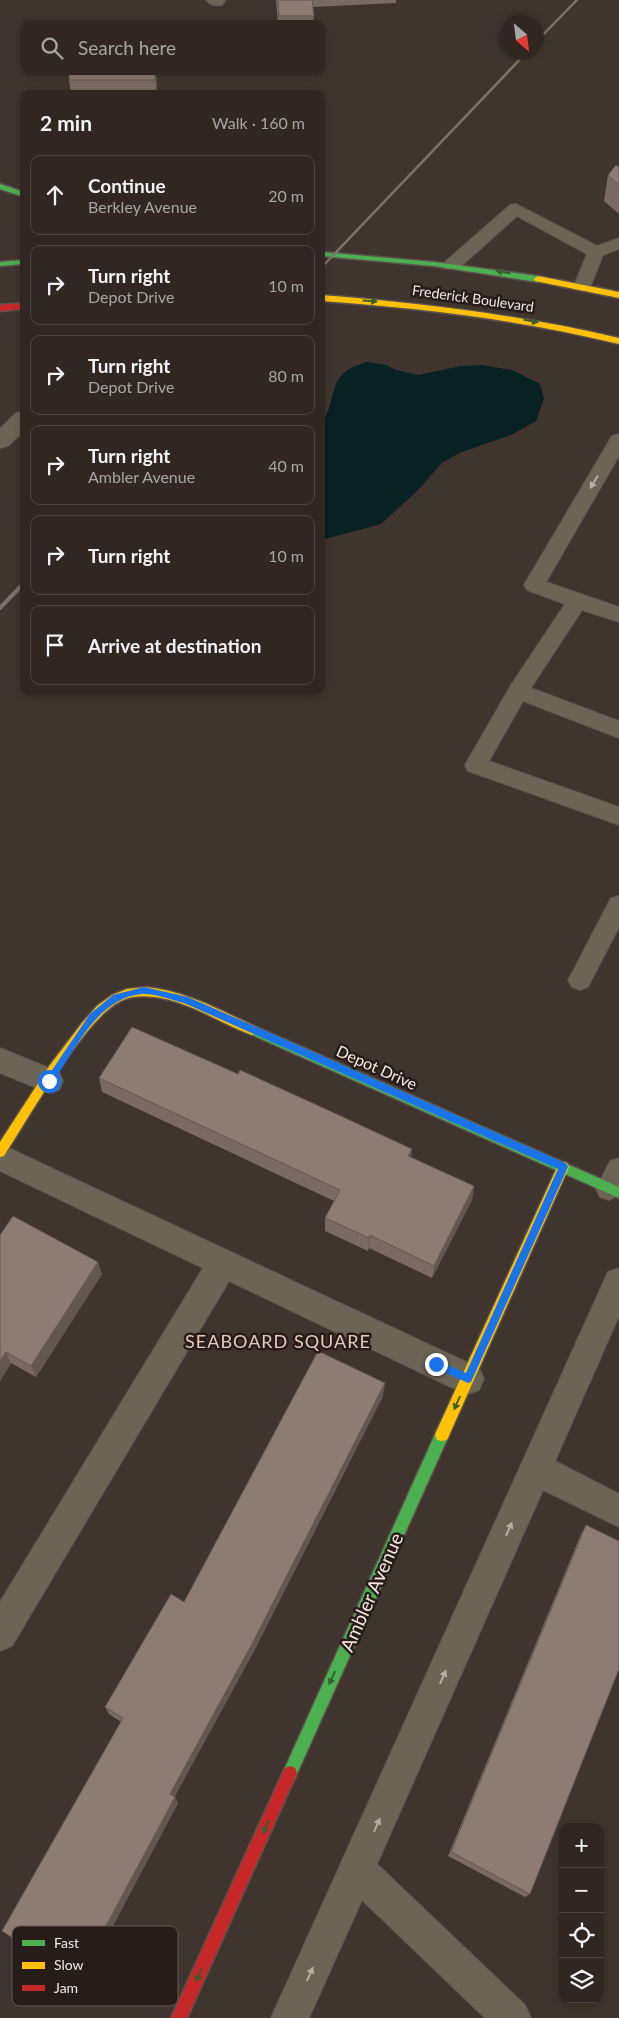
<!DOCTYPE html>
<meta charset="utf-8">
<style>
:root{--surface:#302722;--page:#3c332f;--text:#f1f3f6;--muted:#a8a5a5;--line:#4b4440}
body{margin:0;font-family:Lato,sans-serif;background:var(--page);color:var(--text)}
.controls{position:absolute;right:15px;bottom:15px;display:grid;overflow:hidden;border-radius:10px;box-shadow:0 2px 8px #0003}
.controls button{width:45px;height:45px;display:grid;place-items:center;padding:0;border:0;border-bottom:1px solid var(--line);background:var(--surface);color:var(--text);font:25px sans-serif}
.compass{position:absolute;left:499px;top:15px;width:45px;height:45px;border-radius:50%;background:var(--surface);box-shadow:0 2px 8px #0003;rotate:152deg}
.stop{position:absolute;width:15px;height:15px;margin:-11px;border:4px solid #1a73e8;border-radius:50%;background:#fff}
.stop.end{background:#1a73e8;border-color:#fff;box-shadow:0 1px 5px #0008}
.list{margin:0;padding:0;list-style:none}
h2{display:flex;justify-content:space-between;align-items:center;height:65px;margin:0;padding:0 20px;font-size:21px}
h2 small{font-size:16px;font-weight:400;color:var(--muted)}
.list li{display:grid;grid-template-columns:32px 1fr auto;gap:15px;align-items:center;box-sizing:border-box;height:80px;margin:0 10px 10px;padding:0 10px;border:1px solid var(--line);border-radius:10px}
.list b{display:block;font-size:19px;white-space:nowrap}
.list p{margin:0;font-size:16px;white-space:nowrap;color:var(--muted)}
.list em{font-size:16px;font-style:normal;color:var(--muted)}
.icon{flex:none;width:28px;height:28px;fill:none;stroke:currentColor;stroke-width:2;stroke-linecap:round;stroke-linejoin:round}
.map{position:relative;flex:none;width:619px;height:2018px;overflow:hidden}
.search{position:absolute;background:var(--surface);box-shadow:0 2px 8px #0003;left:20px;top:20px;width:305px;height:55px;display:flex;align-items:center;gap:12px;box-sizing:border-box;padding:0 18px;border-radius:10px;color:var(--muted);font-size:19px}
.panel{position:absolute;background:var(--surface);box-shadow:0 2px 8px #0003;left:20px;top:90px;width:305px;height:605px;border-radius:10px}
.map>svg:first-child{display:block}
.water{fill:#082123}
.lines{fill:none;stroke-linecap:round;stroke-linejoin:round}
.lane-casing{stroke:#5c524c;stroke-width:2}
.street-casing{stroke:#5c524c;stroke-width:2}
.fast-casing{stroke:#5c524c;stroke-width:3}
.slow-casing{stroke:#5c524c;stroke-width:3}
.jam-casing{stroke:#5c524c;stroke-width:3}
.lane{fill:#6c6556;fill-rule:evenodd}
.street{fill:#6c6556;fill-rule:evenodd}
.fast{fill:#4caf50;fill-rule:evenodd}
.slow{fill:#ffc107;fill-rule:evenodd}
.jam{fill:#c62828;fill-rule:evenodd}
.rail-far1{stroke:#7b736a;stroke-width:2.5}
.rail{stroke:#7b736a;stroke-width:4}
.wall{fill:#796b63}
.shaded-wall{fill:#635750}
.building{fill:#8d7c73;stroke:#635750}
.oneway{fill:#385e31}
.oneway2{fill:#b8ada2}
.route{fill:#1a73e8}
.labels{text-anchor:middle;dominant-baseline:central;stroke-width:5;stroke-linejoin:round;paint-order:stroke}
.far-street-label{font-size:14px;fill:#f7e8e1;stroke:#271c17}
.street-label{font-size:16px;fill:#f7e8e1;stroke:#271c17}
.neighbourhood-label{font-size:18px;letter-spacing:1px;fill:#e7cbbc;stroke:#271c17}
.near-street-label{font-size:19px;fill:#f7e8e1;stroke:#271c17}
.key{fill:#271c17;stroke:#655954;stroke-width:1}
.key-label{font-size:14px;fill:#f7e8e1}
</style>
<div class="map">
<svg width="619" height="2018" viewBox="0 0 619 2018">
<rect width="100%" height="100%" fill="#40342e"/>
<path class="water" d="M367,362L386,365L396,370L418,375L461,366L481,365L512,370L540,384L544,399L536,421L511,435L459,453L442,463L417,491L381,524L321,540V425C340,398 323,374 367,362Z"/>
<g class="lines">
<g class="lane-casing">
<g id="lane">
<path d="M516,204L597,246L619,238V249L603,255L589,290H577L574,286L587,254L517,216L458,269H446L443,265L446,261L510,205Z"/>
<path d="M619,434V456L546,582L619,607V622L582,610L531,688L619,721V738L523,701L489,761L619,807V825L468,771L465,765L511,685L565,604L527,590L524,585L612,436Z"/>
<path d="M619,896V927L588,987L580,990L572,987L568,980L572,973L611,898Z"/>
<path d="M619,1158V1195L609,1200L600,1197L596,1189L610,1161Z"/>
</g>
</g>
<g class="street-casing">
<g id="street">
<path d="M206,0H224L225,1L222,5C215,6 211,6 206,0Z"/>
<path d="M24,411V431L8,446L0,448V429L16,413Z"/>
<path d="M0,1048L59,1072L63,1081L59,1090L49,1093L0,1073Z"/>
<path d="M0,1144L479,1368L484,1379L479,1390L468,1394L457,1390L229,1281L12,1646L0,1651V1602L203,1268L0,1171Z"/>
<path d="M619,1268V1316L555,1461L619,1494V1527L543,1490L377,1864L525,2005L531,2018H485L362,1900L309,2018H271L608,1272Z"/>
</g>
</g>
<g class="fast-casing">
<g id="fast">
<path d="M0,184L24,192V197L0,189Z"/>
<path d="M321,252L434,262L538,276L542,279L538,282L434,266L321,256Z"/>
<path d="M24,260V264L0,266V262Z"/>
<path d="M252,1025L619,1187V1198L248,1033L246,1030L248,1027Z"/>
<path d="M442,1429L447,1430L449,1435L295,1778L290,1780L285,1778L283,1773L285,1768L437,1430Z"/>
</g>
</g>
<g class="slow-casing">
<g id="slow">
<path d="M538,276L619,292V298L535,281L534,279Z"/>
<path d="M321,295C422,303 521,315 619,338V344C521,320 422,308 321,301Z"/>
<path d="M146,987C186,991 220,1010 256,1027L258,1030L256,1033L252,1035C221,1024 194,1004 161,998C149,996 134,995 123,1000C87,1014 27,1121 4,1156L0,1157V1142L50,1065L82,1023L97,1006L112,995L127,989Z"/>
<path d="M563,1162L567,1163L569,1167L447,1440L442,1441L437,1440L435,1435L437,1430L559,1163Z"/>
</g>
</g>
<g class="jam-casing">
<g id="jam">
<path d="M24,303V309L0,311V305Z"/>
<path d="M290,1766L295,1768L297,1773L187,2018H171L285,1768Z"/>
</g>
</g>
<use href="#lane" class="lane"/>
<use href="#street" class="street"/>
<use href="#fast" class="fast"/>
<use href="#slow" class="slow"/>
<use href="#jam" class="jam"/>
<g class="rail-far1">
<path d="M536,42L577,0"/>
<path d="M321,268L527,52"/>
</g>
<path class="rail" d="M0,608L24,583"/>
</g>
<g class="wall">
<path d="M276,0H396V3L313,7L314,24H278Z"/>
<path d="M69,71H156L157,94H71L69,80Z"/>
<path d="M619,167V214L604,201L608,175Z"/>
<path d="M238,1074L412,1149L411,1157L474,1186L472,1200L432,1278L369,1248L368,1251L325,1231V1218L334,1201L102,1092L99,1078Z"/>
<path d="M0,1235L102,1274L36,1377L11,1363L0,1381Z"/>
<path d="M383,1396L254,1651L174,1797L178,1803L83,1982L77,1980L121,1722L109,1714L105,1707L184,1602Z"/>
<path d="M586,1525L530,1894L525,1897L448,1856L581,1534Z"/>
</g>
<g class="shaded-wall">
<path d="M155,71H156L157,94H156Z"/>
<path d="M412,1149L410,1163L408,1156Z"/>
<path d="M474,1186L472,1200L432,1278L434,1266Z"/>
<path d="M370,1235L369,1248L368,1251L369,1238Z"/>
<path d="M98,1262L102,1274L36,1377L31,1366Z"/>
<path d="M6,1352L11,1363L0,1381V1361Z"/>
<path d="M385,1383L383,1396L254,1651L173,1800L170,1794Z"/>
<path d="M175,1797L178,1803L83,1982L77,1980Z"/>
</g>
<g class="building">
<path d="M278,0H312L314,16H279Z"/>
<rect x="69" y="71" width="86" height="9"/>
<path d="M616,165L619,167V185L608,175Z"/>
<path d="M132,1027L238,1074L240,1070L330,1111L412,1149L408,1156L474,1186L434,1266L370,1235L369,1238L325,1218L340,1190L99,1078Z"/>
<path d="M13,1216L98,1262L31,1366L6,1352L0,1361V1235Z"/>
<path d="M318,1351L385,1383L253,1642L170,1794L175,1797L77,1980L2,1931L123,1718L105,1707L171,1594L184,1602Z"/>
<path d="M586,1525L619,1541V1669L530,1894L451,1852Z"/>
</g>
<defs><path id="oneway-solid" d="M-6-.8H1V-3.2L6.5 0L1 3.2V.8H-6Z" transform="scale(1.25)"/></defs>
<g class="oneway">
<use href="#oneway-solid" transform="translate(503 272) rotate(-170)"/>
<use href="#oneway-solid" transform="translate(370 301) rotate(4)"/>
<use href="#oneway-solid" transform="translate(531 321) rotate(10)"/>
<use href="#oneway-solid" transform="translate(457 1403) rotate(114)"/>
<use href="#oneway-solid" transform="translate(332 1678) rotate(114)"/>
<use href="#oneway-solid" transform="translate(266 1827) rotate(114)"/>
<use href="#oneway-solid" transform="translate(199 1975) rotate(114)"/>
</g>
<g class="oneway2">
<use href="#oneway-solid" transform="translate(594 482) rotate(121)"/>
<use href="#oneway-solid" transform="translate(509 1529) rotate(-66)"/>
<use href="#oneway-solid" transform="translate(443 1677) rotate(-66)"/>
<use href="#oneway-solid" transform="translate(377 1825) rotate(-66)"/>
<use href="#oneway-solid" transform="translate(310 1974) rotate(-66)"/>
</g>
<path class="route" d="M144,987L188,997L567,1164L568,1167L471,1382L468,1383L433,1367L432,1364L436,1360L466,1373L558,1169L184,1003C172,1000 155,993 142,994C97,998 74,1051 52,1084H46V1079L90,1014L113,995Z"/>
<g class="labels">
<g class="far-street-label">
<text transform="translate(473 298) rotate(8)">Frederick Boulevard</text>
</g>
<g class="street-label">
<text transform="translate(377 1067) rotate(24)">Depot Drive</text>
</g>
<g class="neighbourhood-label">
<text x="278" y="1341">SEABOARD SQUARE</text>
</g>
<g class="near-street-label">
<text transform="translate(371 1592) rotate(-66)">Ambler Avenue</text>
</g>
</g>
<rect x="12" y="1926" width="166" height="80" rx="8" class="key"/>
<rect x="22" y="1940" width="23" height="6" fill="#4caf50"/>
<rect x="22" y="1962" width="23" height="7" fill="#ffc107"/>
<rect x="22" y="1985" width="23" height="6" fill="#c62828"/>
<g class="key-label">
<text x="54" y="1948">Fast</text>
<text x="54" y="1970">Slow</text>
<text x="54" y="1993">Jam</text>
</g>
</svg>
<div class="controls">
<button>+</button>
<button>−</button>
<button><svg class="icon" aria-label="locate" viewBox="0 0 24 24"><circle cx="12" cy="12" r="6"/><path d="M12 2v4M12 18v4M2 12h4M18 12h4"/></svg></button>
<button><svg class="icon" aria-label="layers" viewBox="0 0 24 24"><path d="M12 4l9 5-9 5-9-5zM3 14l9 5 9-5"/></svg></button>
</div>
<svg class="compass" viewBox="-18 -18 36 36"><path d="M0-13l5 13h-10z" fill="#e53935"/><path d="M0 13l5-13h-10z" fill="#a8a5a5"/></svg>
<div class="stop" style="left:49px;top:1081px"></div>
<div class="stop end" style="left:436px;top:1364px"></div>
<div class="search"><svg class="icon" aria-label="search" viewBox="0 0 24 24"><circle cx="10" cy="10" r="6"/><path d="M15 15l6 6"/></svg>Search here</div>
<section class="panel">
<h2>2 min<small>Walk · 160 m</small></h2>
<ul class="list">
<li><svg class="icon" aria-label="ahead" viewBox="0 0 24 24"><path d="M12 20V5M6 11l6-6 6 6"/></svg><div><b>Continue</b><p>Berkley Avenue</p></div><em>20 m</em></li>
<li><svg class="icon" aria-label="right" viewBox="0 0 24 24"><path d="M7 20v-9h11M14 6l5 5-5 5"/></svg><div><b>Turn right</b><p>Depot Drive</p></div><em>10 m</em></li>
<li><svg class="icon" aria-label="right" viewBox="0 0 24 24"><path d="M7 20v-9h11M14 6l5 5-5 5"/></svg><div><b>Turn right</b><p>Depot Drive</p></div><em>80 m</em></li>
<li><svg class="icon" aria-label="right" viewBox="0 0 24 24"><path d="M7 20v-9h11M14 6l5 5-5 5"/></svg><div><b>Turn right</b><p>Ambler Avenue</p></div><em>40 m</em></li>
<li><svg class="icon" aria-label="right" viewBox="0 0 24 24"><path d="M7 20v-9h11M14 6l5 5-5 5"/></svg><div><b>Turn right</b></div><em>10 m</em></li>
<li><svg class="icon" aria-label="arrive" viewBox="0 0 24 24"><path d="M6 21V4h12l-3 4 3 4H6"/></svg><div><b>Arrive at destination</b></div></li>
</ul>
</section>
</div>
